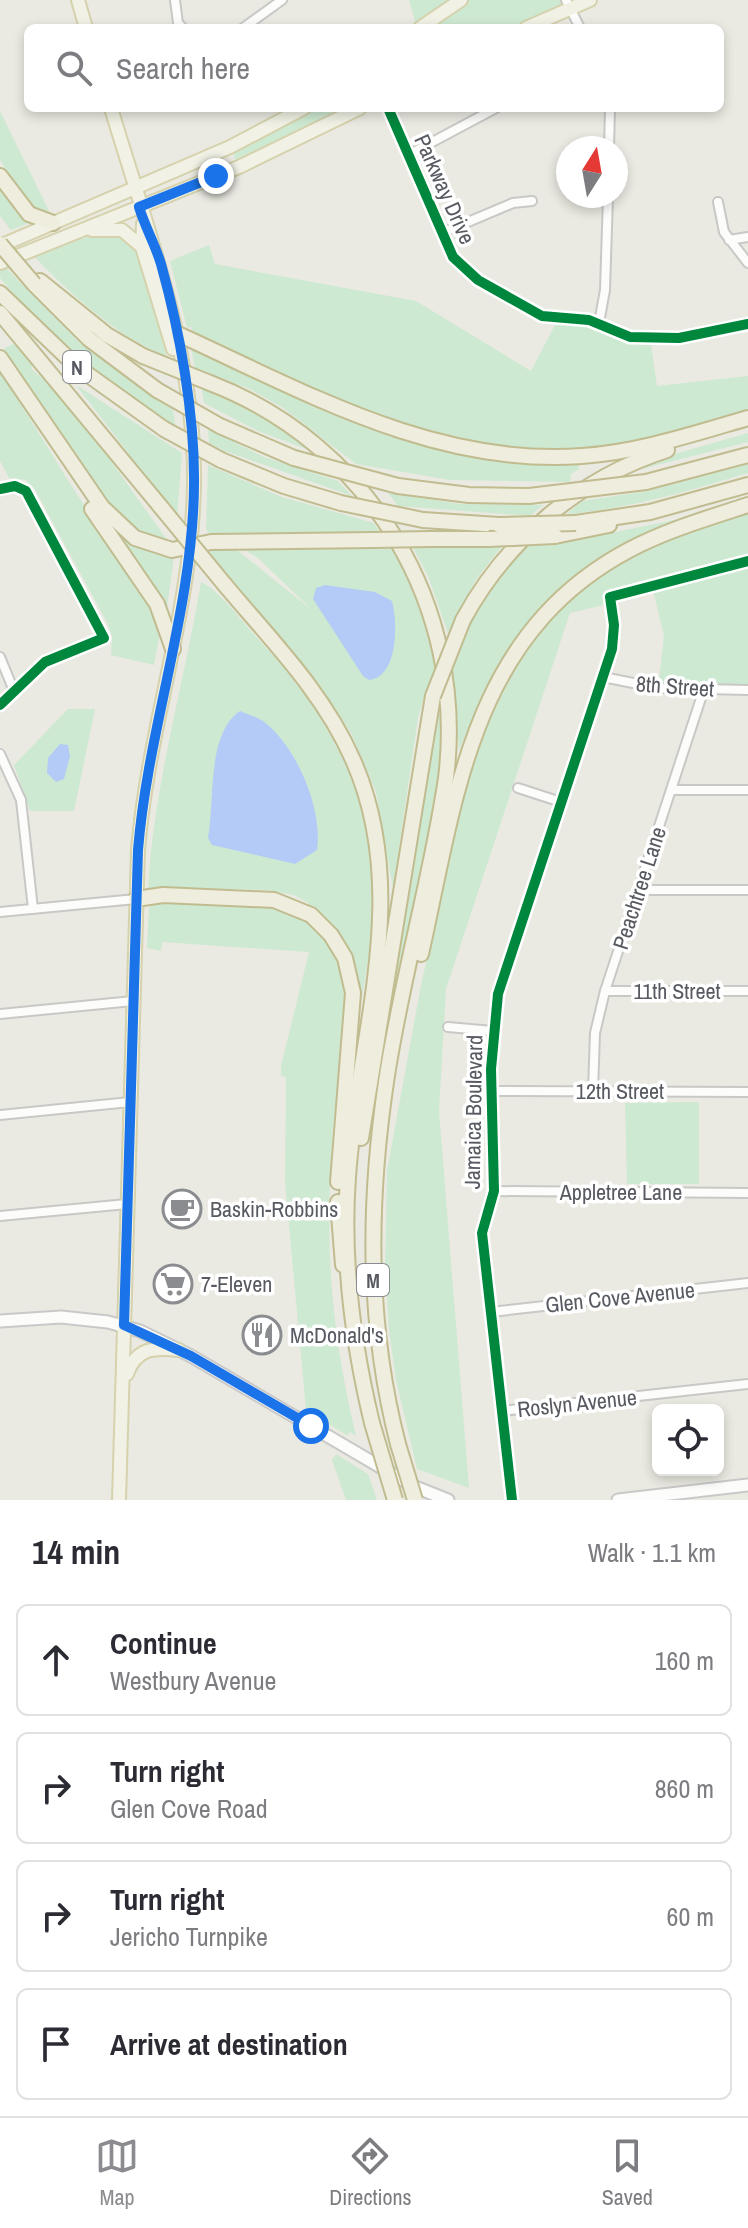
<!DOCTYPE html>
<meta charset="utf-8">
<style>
:root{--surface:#fff;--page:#f2f2f3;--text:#2b2b33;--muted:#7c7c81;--line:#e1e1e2;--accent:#8b8c8f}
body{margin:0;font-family:"Archivo Narrow",sans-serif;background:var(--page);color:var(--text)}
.controls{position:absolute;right:24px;bottom:24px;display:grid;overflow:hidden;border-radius:12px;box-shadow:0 4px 12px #0003}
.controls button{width:72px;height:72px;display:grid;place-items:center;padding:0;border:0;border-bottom:2px solid var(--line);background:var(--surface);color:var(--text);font:40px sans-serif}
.compass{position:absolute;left:556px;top:136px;width:72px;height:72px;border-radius:50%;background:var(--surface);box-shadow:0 4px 12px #0003;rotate:11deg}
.stop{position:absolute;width:24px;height:24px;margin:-18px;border:6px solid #1a73e8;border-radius:50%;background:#fff}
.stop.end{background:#1a73e8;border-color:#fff;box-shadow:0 2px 8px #0008}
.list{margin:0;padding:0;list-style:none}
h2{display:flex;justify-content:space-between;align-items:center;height:104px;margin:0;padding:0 32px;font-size:34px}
h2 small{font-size:26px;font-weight:400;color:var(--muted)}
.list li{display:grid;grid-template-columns:52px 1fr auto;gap:24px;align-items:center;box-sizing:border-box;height:112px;margin:0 16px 16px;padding:0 16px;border:2px solid var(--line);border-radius:12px}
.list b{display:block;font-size:30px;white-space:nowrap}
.list p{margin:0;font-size:26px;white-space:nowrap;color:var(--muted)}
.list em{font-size:26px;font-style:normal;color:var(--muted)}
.icon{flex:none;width:44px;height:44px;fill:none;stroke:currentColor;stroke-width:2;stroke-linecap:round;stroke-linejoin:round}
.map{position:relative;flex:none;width:748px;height:1500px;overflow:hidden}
.search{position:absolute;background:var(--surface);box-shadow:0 4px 12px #0003;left:24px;right:24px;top:24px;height:88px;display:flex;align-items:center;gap:20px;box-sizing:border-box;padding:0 28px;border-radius:12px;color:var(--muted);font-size:30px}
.sheet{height:616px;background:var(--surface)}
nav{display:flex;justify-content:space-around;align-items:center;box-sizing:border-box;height:112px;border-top:2px solid var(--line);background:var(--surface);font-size:22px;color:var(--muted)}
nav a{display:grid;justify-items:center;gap:4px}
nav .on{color:var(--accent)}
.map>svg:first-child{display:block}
.green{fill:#cee9d1}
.water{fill:#b3cbf6}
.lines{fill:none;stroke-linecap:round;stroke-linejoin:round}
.minor-casing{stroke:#c8c8c7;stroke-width:12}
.secondary-casing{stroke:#c8c9c8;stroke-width:15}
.primary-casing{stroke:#d5d2ad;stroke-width:16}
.motorway-casing{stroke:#c1bc90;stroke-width:18}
.minor{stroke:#fcfcfb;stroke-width:8}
.secondary{stroke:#fcfcfb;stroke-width:11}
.primary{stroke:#f1f2e5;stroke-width:12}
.motorway{stroke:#eeedde;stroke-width:14}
.motorway-bridge-casing{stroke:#c1bc90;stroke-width:18;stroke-linecap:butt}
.motorway-bridge{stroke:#eeedde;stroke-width:14}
.cycleway-casing{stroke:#fff;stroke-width:15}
.cycleway{stroke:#00873e;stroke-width:10}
.route{stroke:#1a73e8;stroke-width:10}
.labels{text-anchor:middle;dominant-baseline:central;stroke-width:7;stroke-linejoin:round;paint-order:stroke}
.shield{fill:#fff;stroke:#8a8c91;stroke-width:2}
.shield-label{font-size:20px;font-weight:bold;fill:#585a62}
.street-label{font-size:22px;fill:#585a62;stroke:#fff}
.poi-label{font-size:22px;fill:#585a62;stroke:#fff;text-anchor:start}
</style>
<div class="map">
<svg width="748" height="1500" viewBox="0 0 748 1500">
<rect width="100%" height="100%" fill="#eaeae2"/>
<g class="green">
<path d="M409,0H590L526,28H417Z"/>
<path d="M304,108H360L239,167L230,147Z"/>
<path d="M0,111L49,211L31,210L0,160Z"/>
<path d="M0,183L28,221L29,223L11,230L0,216Z"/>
<path d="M109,230L132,241L137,250L167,357C114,334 72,296 33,255Z"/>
<path d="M209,245L215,264L416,301L531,371L555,325C589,319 617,341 651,345L657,386L748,376V412L722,419L721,416C628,452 526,459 429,434C352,415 266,366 193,333L191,327L187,328L170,261Z"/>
<path d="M0,262L81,344L173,410L175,425C111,389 47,334 0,278Z"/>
<path d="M15,343L33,365L31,369L47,382L108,457L170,544L150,539L121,521L100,495L3,349Z"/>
<path d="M191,346L377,427L578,460L579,469L571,474L570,482L450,480L356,464L283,408L250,389L195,368Z"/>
<path d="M0,371L76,493L157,611L161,627L154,665L111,655L112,637L108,624L34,488L26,480L9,478L0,461Z"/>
<path d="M76,385L182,453L177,517Z"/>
<path d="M201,386L255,411L317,453L258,431L204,403Z"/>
<path d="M208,429L264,457L338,481L352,496L225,451L209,443Z"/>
<path d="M748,433V442L622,474L657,459Z"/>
<path d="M748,464V473C688,491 629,509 567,514L582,501L648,491Z"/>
<path d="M208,465L282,497L374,523L382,535L319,533L211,537L206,529Z"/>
<path d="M388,493L461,504L543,505L530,516L398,506Z"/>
<path d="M748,511V555L615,590L605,596L604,605L570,613L446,989L439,1111L469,1488L417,1469L396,1380L389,1330L385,1270L387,1171L421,985L477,736C515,656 567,584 650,546C681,532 716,522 748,511Z"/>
<path d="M679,519L631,542L561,589L497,666L459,750L452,659L475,610L526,544L591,537Z"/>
<path d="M118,532L136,544L174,556L167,608Z"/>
<path d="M503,545L477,578L448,633L428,576L412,546Z"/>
<path d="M213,546H232L312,610L258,558L243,549L244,546H257V550L271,546H395C412,580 427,616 435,654C458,761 418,884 398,990L393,989L438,705L427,687L418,718L393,889L376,792L352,735L320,686L209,554Z"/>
<path d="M748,561V690L658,688L664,636L652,586Z"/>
<path d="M201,582C219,589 246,627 261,642C333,719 383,814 373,923C369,959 362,995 356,1032L357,984L308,903L294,895L267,890L148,888C154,784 184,684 201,582Z"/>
<path d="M68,709H95L74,811H30L14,765Z"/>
<path d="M157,900C207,902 268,893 310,922C329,935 342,963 346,984C352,1021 334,1100 332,1141C325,1250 331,1330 356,1436L349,1432L348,1436L306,1410L285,1182L286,1077L281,1076V1066L309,952L162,942L161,951L147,948L149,908Z"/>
<path d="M699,1102V1184H627L625,1103Z"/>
<path d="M336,1454L368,1474L377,1500H346L332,1460Z"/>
</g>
<g class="water">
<path d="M325,585L375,592L392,601C398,623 398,677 369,680L363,676L313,599L316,588Z"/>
<path d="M240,711C248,715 256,716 263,721C297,746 323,810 317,850L295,864L212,845L208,838C215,803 206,734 240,711Z"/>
<path d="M60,744L68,745L70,756L64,779L56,782L47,773L48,758Z"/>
</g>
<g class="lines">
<g class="minor-casing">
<g id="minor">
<path d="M175,0L178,23L183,28"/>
<path d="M566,0L580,28"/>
<path d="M243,28L282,0"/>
<path d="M388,108L453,257L478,280L542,316L589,320L630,337L679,338L748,324"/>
<path d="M609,148L610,108"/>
<path d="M408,155L496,108"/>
<path d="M718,202L724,232L748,263"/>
<path d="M442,233L513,203L532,201"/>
<path d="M729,240L748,237"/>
<path d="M599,323L605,290L608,196"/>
<path d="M0,489L15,486L26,491L104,638L45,662L0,705"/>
<path d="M0,657L14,691"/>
<path d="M603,677L658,688L748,690"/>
<path d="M0,754L21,800L33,909"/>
<path d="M518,788L561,802"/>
<path d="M671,790H748"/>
<path d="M638,890H748"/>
<path d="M0,912L136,899"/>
<path d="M605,991H748"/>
<path d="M0,1014L133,1001"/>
<path d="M448,1027L493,1031"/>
<path d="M491,1091L748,1092"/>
<path d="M593,1091L595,1033L605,991L704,689"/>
<path d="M0,1115L130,1102"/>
<path d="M494,1191L748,1193"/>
<path d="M0,1216L127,1204"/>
<path d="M491,1312L748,1283"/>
<path d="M502,1411L748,1384"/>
<path d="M512,1500L482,1233L494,1191L491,1069L498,994L612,649L614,625L610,597L748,561"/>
</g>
</g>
<g class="secondary-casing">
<g id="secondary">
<path d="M0,1321L61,1317L108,1322L140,1331L191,1356L413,1486L448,1500"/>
<path d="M618,1500L748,1485"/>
</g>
</g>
<g class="primary-casing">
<g id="primary">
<path d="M78,0L86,28"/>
<path d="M420,28L461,0"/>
<path d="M526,28L590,0"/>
<path d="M111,108C147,229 196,356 194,485C192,609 148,727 138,850L119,1500"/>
<path d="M143,224L142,247L173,349"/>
<path d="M92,230H122L142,247"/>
<path d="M0,246L230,147L304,108"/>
<path d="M0,263L239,167L360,108"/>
<path d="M127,1374C136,1348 154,1347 179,1350"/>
</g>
</g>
<g class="motorway-casing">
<g id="motorway">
<path d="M0,176L29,214L53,223"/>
<path d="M40,281L107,335L143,356"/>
<path d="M34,284L89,339L157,390"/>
<path d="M0,293L76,366L164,429"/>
<path d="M0,313L160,506"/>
<path d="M178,334C305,392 436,467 582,456C639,452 693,434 748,418"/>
<path d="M0,358L102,507L135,538L172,550L211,542L374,540"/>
<path d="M210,383C371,445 467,607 446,778C431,880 401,980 386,1082C368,1204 367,1324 398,1444"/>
<path d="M220,426L294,458"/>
<path d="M221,460L284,486L341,503"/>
<path d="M646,482L748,455"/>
<path d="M398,486L469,495L529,496"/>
<path d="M92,509L157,604L173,649"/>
<path d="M423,520L499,525"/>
<path d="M576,523L650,512L748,485"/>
<path d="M555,536L609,525"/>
<path d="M429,539H489"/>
<path d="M225,585C271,640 324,693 353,760C413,895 357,1038 348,1177C342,1258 353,1344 372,1423"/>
<path d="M463,620C506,540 580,478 667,450"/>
<path d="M136,899L163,895L274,900L311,915L331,935L345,958L353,993L338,1182"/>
<path d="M421,954C456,797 471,634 629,550C667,530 708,518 748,505"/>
<path d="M361,1138L433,696"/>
<path d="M338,1202L343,1265"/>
</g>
</g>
<use href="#minor" class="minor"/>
<use href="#secondary" class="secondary"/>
<use href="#primary" class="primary"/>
<use href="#motorway" class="motorway"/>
<g class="motorway-bridge-casing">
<g id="motorway-bridge">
<path d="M0,244L34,284"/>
<path d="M143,356L210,383"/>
<path d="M157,390L220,426"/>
<path d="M164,429L221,460"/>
<path d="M294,458L398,486"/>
<path d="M529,496L646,482"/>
<path d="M341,503L423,520"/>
<path d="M160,506L225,585"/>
<path d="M499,525L576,523"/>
<path d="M489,539L555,536"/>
<path d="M374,540L429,539"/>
<path d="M433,696L463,620"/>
<path d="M372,1423L395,1500"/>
<path d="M398,1444L415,1500"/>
</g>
</g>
<use href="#motorway-bridge" class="motorway-bridge"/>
<g class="cycleway-casing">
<g id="cycleway">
<path d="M388,108L453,257L478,280L542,316L589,320L630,337L679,338L748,324"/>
<path d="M0,489L15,486L26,491L104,638L45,662L0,705"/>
<path d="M512,1500L482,1233L494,1191L491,1069L498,994L612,649L614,625L610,597L748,561"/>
</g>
</g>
<use href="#cycleway" class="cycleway"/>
</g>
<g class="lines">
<path class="route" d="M216,176L139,207C145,227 155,244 161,264C180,332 195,415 194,485C193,609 148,727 138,850L124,1325L191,1356L311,1426"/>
</g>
<defs>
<g id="cafe-ring" transform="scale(2)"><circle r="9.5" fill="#fff" stroke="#8b8c8f" stroke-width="1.5"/><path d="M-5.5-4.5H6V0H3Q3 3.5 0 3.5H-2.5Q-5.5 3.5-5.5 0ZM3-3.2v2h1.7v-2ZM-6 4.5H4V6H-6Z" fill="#8b8c8f"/></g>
<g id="supermarket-ring" transform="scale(2)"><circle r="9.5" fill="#fff" stroke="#8b8c8f" stroke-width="1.5"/><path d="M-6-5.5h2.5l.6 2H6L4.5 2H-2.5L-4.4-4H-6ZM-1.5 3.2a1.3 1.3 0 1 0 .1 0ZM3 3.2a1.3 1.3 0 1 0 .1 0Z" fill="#8b8c8f"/></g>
<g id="restaurant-ring" transform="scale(2)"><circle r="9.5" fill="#fff" stroke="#8b8c8f" stroke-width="1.5"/><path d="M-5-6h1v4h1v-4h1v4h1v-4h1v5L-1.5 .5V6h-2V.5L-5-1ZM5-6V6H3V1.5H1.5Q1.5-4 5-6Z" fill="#8b8c8f"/></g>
</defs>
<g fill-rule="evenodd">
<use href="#cafe-ring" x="182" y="1209"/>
<use href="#supermarket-ring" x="173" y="1284"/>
<use href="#restaurant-ring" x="262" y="1335"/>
</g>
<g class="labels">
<g class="shield">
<rect x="63" y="351" width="28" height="32" rx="6"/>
<rect x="357" y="1264" width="32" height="32" rx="6"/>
</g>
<g class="shield-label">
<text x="77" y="367">N</text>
<text x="373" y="1280">M</text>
</g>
<g class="street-label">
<text transform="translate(445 189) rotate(66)">Parkway Drive</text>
<text transform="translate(675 686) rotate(4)">8th Street</text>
<text transform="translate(639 888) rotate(-72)">Peachtree Lane</text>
<text x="677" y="991">11th Street</text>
<text x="620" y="1091">12th Street</text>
<text transform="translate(473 1112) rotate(-89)">Jamaica Boulevard</text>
<text x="621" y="1192">Appletree Lane</text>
<text transform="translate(620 1297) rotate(-6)">Glen Cove Avenue</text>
<text transform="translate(577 1403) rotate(-6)">Roslyn Avenue</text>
</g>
<g class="poi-label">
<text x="210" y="1209">Baskin-Robbins</text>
<text x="201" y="1284">7-Eleven</text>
<text x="290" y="1335">McDonald's</text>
</g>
</g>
</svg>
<div class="controls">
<button><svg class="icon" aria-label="locate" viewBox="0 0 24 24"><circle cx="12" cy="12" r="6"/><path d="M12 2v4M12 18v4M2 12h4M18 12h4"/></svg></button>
</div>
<svg class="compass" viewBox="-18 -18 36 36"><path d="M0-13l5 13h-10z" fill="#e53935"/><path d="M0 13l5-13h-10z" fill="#7c7c81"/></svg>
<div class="stop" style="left:311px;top:1426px"></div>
<div class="stop end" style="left:216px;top:176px"></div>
<div class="search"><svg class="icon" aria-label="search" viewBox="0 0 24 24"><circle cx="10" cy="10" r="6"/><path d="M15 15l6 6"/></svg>Search here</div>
</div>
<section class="sheet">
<h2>14 min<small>Walk · 1.1 km</small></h2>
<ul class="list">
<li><svg class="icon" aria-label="ahead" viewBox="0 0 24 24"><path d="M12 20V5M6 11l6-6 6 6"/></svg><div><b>Continue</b><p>Westbury Avenue</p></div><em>160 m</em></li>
<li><svg class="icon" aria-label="right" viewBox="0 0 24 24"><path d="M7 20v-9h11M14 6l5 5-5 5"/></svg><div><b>Turn right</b><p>Glen Cove Road</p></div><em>860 m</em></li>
<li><svg class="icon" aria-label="right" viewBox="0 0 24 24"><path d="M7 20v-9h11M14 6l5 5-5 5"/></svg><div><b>Turn right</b><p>Jericho Turnpike</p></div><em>60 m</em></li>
<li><svg class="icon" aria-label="arrive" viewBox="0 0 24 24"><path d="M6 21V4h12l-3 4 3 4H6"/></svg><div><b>Arrive at destination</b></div></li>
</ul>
</section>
<nav>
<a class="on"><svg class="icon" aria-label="map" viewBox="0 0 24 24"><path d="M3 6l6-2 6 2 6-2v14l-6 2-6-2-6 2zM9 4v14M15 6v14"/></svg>Map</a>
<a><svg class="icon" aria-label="directions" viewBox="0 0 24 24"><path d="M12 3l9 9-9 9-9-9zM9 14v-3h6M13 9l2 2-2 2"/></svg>Directions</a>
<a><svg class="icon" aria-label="saved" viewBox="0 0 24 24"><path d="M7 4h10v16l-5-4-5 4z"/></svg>Saved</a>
</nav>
